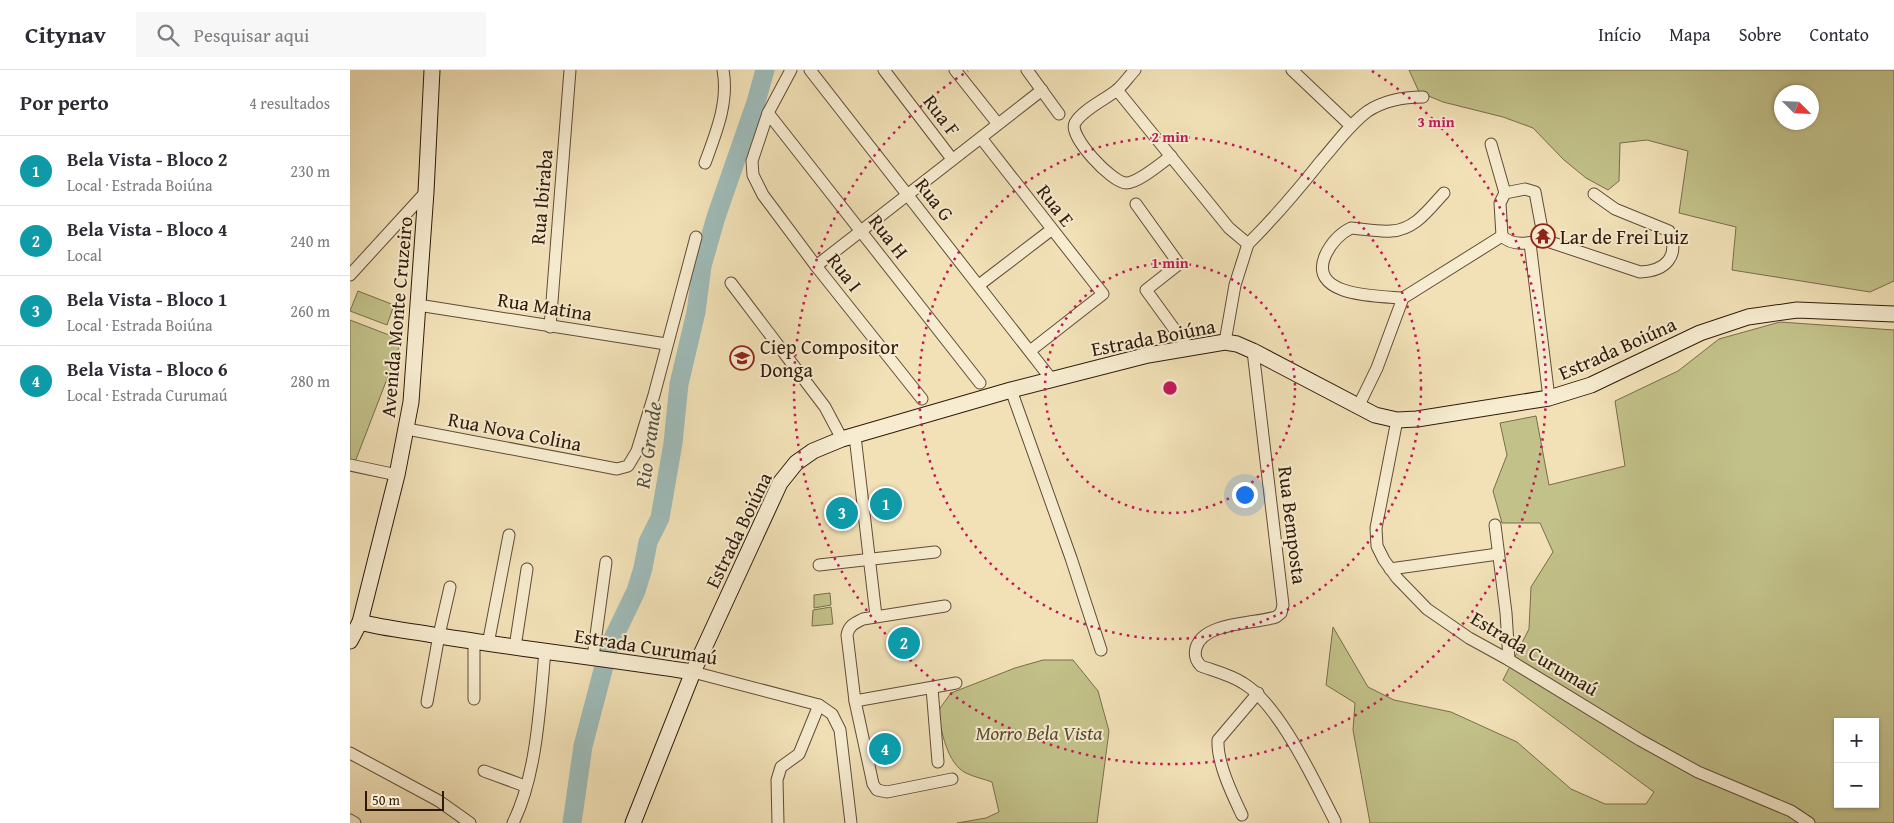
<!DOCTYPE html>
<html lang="pt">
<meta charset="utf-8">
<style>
:root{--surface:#fff;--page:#f7f7f7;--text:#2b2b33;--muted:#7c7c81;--line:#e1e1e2;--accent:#111827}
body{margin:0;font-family:"Gentium Book Plus",serif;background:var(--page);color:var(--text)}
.controls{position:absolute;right:15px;bottom:15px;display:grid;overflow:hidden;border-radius:0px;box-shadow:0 1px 4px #0004}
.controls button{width:45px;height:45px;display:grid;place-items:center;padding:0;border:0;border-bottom:1px solid var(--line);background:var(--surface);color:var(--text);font:25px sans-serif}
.compass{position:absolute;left:1424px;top:15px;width:45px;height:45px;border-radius:50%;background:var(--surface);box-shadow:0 1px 4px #0004;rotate:114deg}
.scale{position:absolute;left:15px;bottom:12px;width:79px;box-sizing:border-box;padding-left:5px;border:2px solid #2f1a0b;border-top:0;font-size:14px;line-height:18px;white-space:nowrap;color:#2f1a0b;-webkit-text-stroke:4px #f7ecd0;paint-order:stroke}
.you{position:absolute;left:894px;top:424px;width:18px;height:18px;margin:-12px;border:4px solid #fff;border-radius:50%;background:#1a73e8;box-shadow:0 0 0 8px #1a73e833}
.badge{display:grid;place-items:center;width:32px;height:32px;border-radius:50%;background:var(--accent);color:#fff;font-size:16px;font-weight:700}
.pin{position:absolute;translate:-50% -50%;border:2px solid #fff;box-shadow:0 1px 5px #0006}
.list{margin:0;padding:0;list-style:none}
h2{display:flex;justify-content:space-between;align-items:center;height:65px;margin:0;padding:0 20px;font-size:21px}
h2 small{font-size:16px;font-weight:400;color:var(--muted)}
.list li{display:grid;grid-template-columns:32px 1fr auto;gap:15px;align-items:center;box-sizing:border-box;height:70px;padding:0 20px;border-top:1px solid var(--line)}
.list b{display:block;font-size:19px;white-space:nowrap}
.list p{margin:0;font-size:16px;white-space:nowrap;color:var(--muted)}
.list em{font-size:16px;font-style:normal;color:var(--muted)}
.icon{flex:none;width:28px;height:28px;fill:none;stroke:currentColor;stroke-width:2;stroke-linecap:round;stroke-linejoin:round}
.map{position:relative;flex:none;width:1544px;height:753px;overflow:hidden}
header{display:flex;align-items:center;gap:30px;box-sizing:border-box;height:70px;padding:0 25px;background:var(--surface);border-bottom:1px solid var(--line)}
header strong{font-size:24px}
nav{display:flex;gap:28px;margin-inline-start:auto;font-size:18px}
.search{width:350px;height:45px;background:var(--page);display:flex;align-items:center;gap:12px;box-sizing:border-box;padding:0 18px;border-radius:0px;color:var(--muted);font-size:19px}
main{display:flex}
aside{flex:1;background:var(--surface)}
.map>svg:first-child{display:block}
.green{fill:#c2c189;stroke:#786e4a;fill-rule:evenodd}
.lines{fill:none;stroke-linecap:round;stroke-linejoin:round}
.river{stroke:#9ebbb8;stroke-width:19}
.street-casing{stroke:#604c36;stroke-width:13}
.secondary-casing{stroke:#2f1a0b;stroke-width:17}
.street{stroke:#f7ecd0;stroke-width:11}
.secondary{stroke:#f7ecd0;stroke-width:15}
.ring{fill:none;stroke:#c2185b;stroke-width:2.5;stroke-dasharray:2.5 5}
.labels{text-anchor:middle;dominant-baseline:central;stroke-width:4;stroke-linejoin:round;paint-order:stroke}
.street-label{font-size:20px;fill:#2f1a0b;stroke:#f7ecd0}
.poi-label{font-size:20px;fill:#2f1a0b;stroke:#f7ecd0;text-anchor:start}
.park-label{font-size:20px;font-style:italic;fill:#5b4c31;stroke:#f7ecd0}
.water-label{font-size:21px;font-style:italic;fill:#565248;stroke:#f7ecd0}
.centre{fill:#c2185b;stroke:#f7ecd0;stroke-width:2.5}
.ring-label{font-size:15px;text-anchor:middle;font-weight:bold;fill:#c2185b;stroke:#f7ecd0;stroke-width:4;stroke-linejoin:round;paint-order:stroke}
</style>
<header>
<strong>Citynav</strong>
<div class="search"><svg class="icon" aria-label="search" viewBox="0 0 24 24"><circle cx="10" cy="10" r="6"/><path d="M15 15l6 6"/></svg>Pesquisar aqui</div>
<nav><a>Início</a><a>Mapa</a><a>Sobre</a><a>Contato</a></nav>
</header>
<main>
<aside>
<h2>Por perto<small>4 resultados</small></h2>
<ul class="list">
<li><span class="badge" style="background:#0f9aa8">1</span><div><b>Bela Vista - Bloco 2</b><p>Local · Estrada Boiúna</p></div><em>230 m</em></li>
<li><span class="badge" style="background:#0f9aa8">2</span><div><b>Bela Vista - Bloco 4</b><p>Local</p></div><em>240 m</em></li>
<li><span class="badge" style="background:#0f9aa8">3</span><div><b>Bela Vista - Bloco 1</b><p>Local · Estrada Boiúna</p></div><em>260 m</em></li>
<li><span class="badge" style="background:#0f9aa8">4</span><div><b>Bela Vista - Bloco 6</b><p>Local · Estrada Curumaú</p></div><em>280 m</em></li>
</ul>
</aside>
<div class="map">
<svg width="1544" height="753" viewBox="0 0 1544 753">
<rect width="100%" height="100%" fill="#f2e1b7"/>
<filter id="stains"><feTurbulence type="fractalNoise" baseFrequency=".004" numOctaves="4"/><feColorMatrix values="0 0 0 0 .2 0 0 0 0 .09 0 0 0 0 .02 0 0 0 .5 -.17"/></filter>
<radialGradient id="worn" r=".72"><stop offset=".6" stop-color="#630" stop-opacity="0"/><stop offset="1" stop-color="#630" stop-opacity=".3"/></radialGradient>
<g class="green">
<path d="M1059,0H1544V211L1520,222L1382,200L1386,157L1329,143L1338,81L1297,70L1270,73L1269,111L1258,120L1236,108L1214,90L1183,58L1153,47L1093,32L1069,22ZM1432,22H1462V52H1432Z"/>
<path d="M8,221L44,235L37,255L0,241Z"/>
<path d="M0,250L52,270L5,392L0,390Z"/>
<path d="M1430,252L1544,260V753H1020L1003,660L1005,633L976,615L983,557L1018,617L1044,630L1101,642L1167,672L1221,719L1255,734H1296L1304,722L1153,610L1179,559L1181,517L1203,482L1190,453H1152L1143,421L1157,385L1150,353L1186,346L1199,415L1275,396L1265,331L1328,301L1369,269ZM1488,652H1525V734H1488Z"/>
<path d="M480,523L481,535L464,538V525Z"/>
<path d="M481,537L483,554L462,556L463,540Z"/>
<path d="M693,590H723L748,621L759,661L747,753H607L636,748L649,742L642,712C634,709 624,707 616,703C597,694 591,660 588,641L601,623L665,598Z"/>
</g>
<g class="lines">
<path class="river" d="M222,753L233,676L259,577L286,521L293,498L298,472L310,448L323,373L329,314L346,242L352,196L366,147L406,32L415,0"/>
<g class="street-casing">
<g id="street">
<path d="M441,0L418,43L402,91L403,105L413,125L466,196L572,329"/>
<path d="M460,0L702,310"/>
<path d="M534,0L602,89"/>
<path d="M605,0L648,54"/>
<path d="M677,0L709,44"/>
<path d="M785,0C779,6 774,14 767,20C756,29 732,40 725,53C718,66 762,113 776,113C788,113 810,94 821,86"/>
<path d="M942,0L1001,56"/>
<path d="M767,20L879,158L898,174L885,215L875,272"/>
<path d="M418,43L630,313"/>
<path d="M631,68L753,224L680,281"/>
<path d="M1141,74L1155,123"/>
<path d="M355,93C366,63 379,32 373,0"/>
<path d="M1175,119L1185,122L1194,170C1180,173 1163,177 1152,166L1150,133L1155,123Z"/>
<path d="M786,134L829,194L796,220L838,278"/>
<path d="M1194,170L1290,202C1316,201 1330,186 1319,161L1265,139L1244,124"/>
<path d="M1180,173L1199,328"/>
<path d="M898,174C924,148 948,120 971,91C986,74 1000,54 1018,41C1035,30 1053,27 1073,27"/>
<path d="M466,196L692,20"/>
<path d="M0,205L76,122"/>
<path d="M381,213L475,337L492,369"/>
<path d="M629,215L701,160"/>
<path d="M1053,228C1029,226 958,227 975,186C980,175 989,164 1001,158C1014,159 1028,162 1041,161C1065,160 1079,139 1094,123"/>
<path d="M68,235L316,274"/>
<path d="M200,257L220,0"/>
<path d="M903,281L933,535L931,543L926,547C903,554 853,552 846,578C844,586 846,591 851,596C865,601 881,605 893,613C930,635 965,713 985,751"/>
<path d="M661,320L721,488L751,580"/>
<path d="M1008,337L1027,298L1053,228L1152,166"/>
<path d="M1047,350L1026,458L1027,476L1034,490L1047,508L1077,539L1119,568L1159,590L1290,670L1348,702L1441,741L1459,753"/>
<path d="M57,359L267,399L278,396L287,381L304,325L346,167"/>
<path d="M505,366L526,546"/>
<path d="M0,395L47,405"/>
<path d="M1145,455L1156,543L1159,590"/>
<path d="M469,495L585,482"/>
<path d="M1040,499L1148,484"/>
<path d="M595,536L513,549C505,553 499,555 497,565L505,631L523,714L527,720L537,722L602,709"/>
<path d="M138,574L159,465"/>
<path d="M165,577L177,499"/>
<path d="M243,587L256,492"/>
<path d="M343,602L469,635L482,644L490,660L501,753"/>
<path d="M582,618L588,692"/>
<path d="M124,629V572"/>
<path d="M505,631L606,613"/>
<path d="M77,632L89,565L100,517"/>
<path d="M0,683L89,731L120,753"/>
<path d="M134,701L175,716"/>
<path d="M892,745C882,724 867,693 868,670L908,623"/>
<path d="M0,750L5,753"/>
<path d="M163,753C187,705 190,634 195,581"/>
<path d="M428,753L427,710L431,697L449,684L469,635"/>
</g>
</g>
<g class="secondary-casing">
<g id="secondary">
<path d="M10,552C36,559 62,561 89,566C173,579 258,589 343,602"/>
<path d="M0,571L10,552L47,405L61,332L76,122L82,0"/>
<path d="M283,753L343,602L430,413L446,393L463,381L492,369L661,320L798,285L875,272L887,274L903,281L1025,345L1047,350L1067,349L1199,328L1241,315L1350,263L1398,247L1447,240L1544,244"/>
</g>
</g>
<use href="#street" class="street"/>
<use href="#secondary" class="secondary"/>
</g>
<g class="ring">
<circle cx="820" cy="318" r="125"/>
<circle cx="820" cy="318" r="251"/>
<path d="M1022 1A376 376 0 1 1 618 1"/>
</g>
<defs>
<g id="temple-ring" transform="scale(1.25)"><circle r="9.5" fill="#f7ecd0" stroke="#8f2418" stroke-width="1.5"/><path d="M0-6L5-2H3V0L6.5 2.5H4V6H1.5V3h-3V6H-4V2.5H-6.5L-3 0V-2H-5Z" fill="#8f2418"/></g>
<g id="school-ring" transform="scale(1.25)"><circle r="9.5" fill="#f7ecd0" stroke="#8f2418" stroke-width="1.5"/><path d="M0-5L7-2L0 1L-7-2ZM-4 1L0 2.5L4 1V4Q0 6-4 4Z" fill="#8f2418"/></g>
</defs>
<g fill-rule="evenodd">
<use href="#temple-ring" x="1193" y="166"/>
<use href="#school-ring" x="392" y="288"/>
</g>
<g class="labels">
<g class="street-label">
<text transform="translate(592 45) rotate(53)">Rua F</text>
<text transform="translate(191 127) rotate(-85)">Rua Ibiraba</text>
<text transform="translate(585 129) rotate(52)">Rua G</text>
<text transform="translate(706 135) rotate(52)">Rua E</text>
<text transform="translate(539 166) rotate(52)">Rua H</text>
<text transform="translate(495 202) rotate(52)">Rua I</text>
<text transform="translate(195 236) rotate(9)">Rua Matina</text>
<text transform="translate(46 247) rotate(-85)">Avenida Monte Cruzeiro</text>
<text transform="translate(803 267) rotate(-11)">Estrada Boiúna</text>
<text transform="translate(1267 278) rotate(-24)">Estrada Boiúna</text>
<text transform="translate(165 361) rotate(11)">Rua Nova Colina</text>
<text transform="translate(943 455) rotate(83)">Rua Bemposta</text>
<text transform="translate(388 460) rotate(-64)">Estrada Boiúna</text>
<text transform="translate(296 576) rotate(9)">Estrada Curumaú</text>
<text transform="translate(1185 583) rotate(31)">Estrada Curumaú</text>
</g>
<g class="poi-label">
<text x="1210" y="166">Lar de Frei Luiz</text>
<text x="410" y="276">Ciep Compositor<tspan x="410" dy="23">Donga</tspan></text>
</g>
<g class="park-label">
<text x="689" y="662">Morro Bela Vista</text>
</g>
<g class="water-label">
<text transform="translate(298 375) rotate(-82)">Rio Grande</text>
</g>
</g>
<circle cx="820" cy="318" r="8" class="centre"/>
<g class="ring-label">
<text x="1086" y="57">3 min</text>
<text x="820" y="72">2 min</text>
<text x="820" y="198">1 min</text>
</g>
<rect width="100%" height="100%" filter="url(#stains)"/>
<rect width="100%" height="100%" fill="url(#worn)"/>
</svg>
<div class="controls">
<button>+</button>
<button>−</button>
</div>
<svg class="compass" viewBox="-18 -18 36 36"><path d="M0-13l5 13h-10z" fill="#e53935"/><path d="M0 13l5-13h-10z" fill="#7c7c81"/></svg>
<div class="scale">50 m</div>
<div class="you"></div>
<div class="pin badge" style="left:536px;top:434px;background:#0f9aa8">1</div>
<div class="pin badge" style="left:554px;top:573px;background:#0f9aa8">2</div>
<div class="pin badge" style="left:492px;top:443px;background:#0f9aa8">3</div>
<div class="pin badge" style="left:535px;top:679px;background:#0f9aa8">4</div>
</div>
</main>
